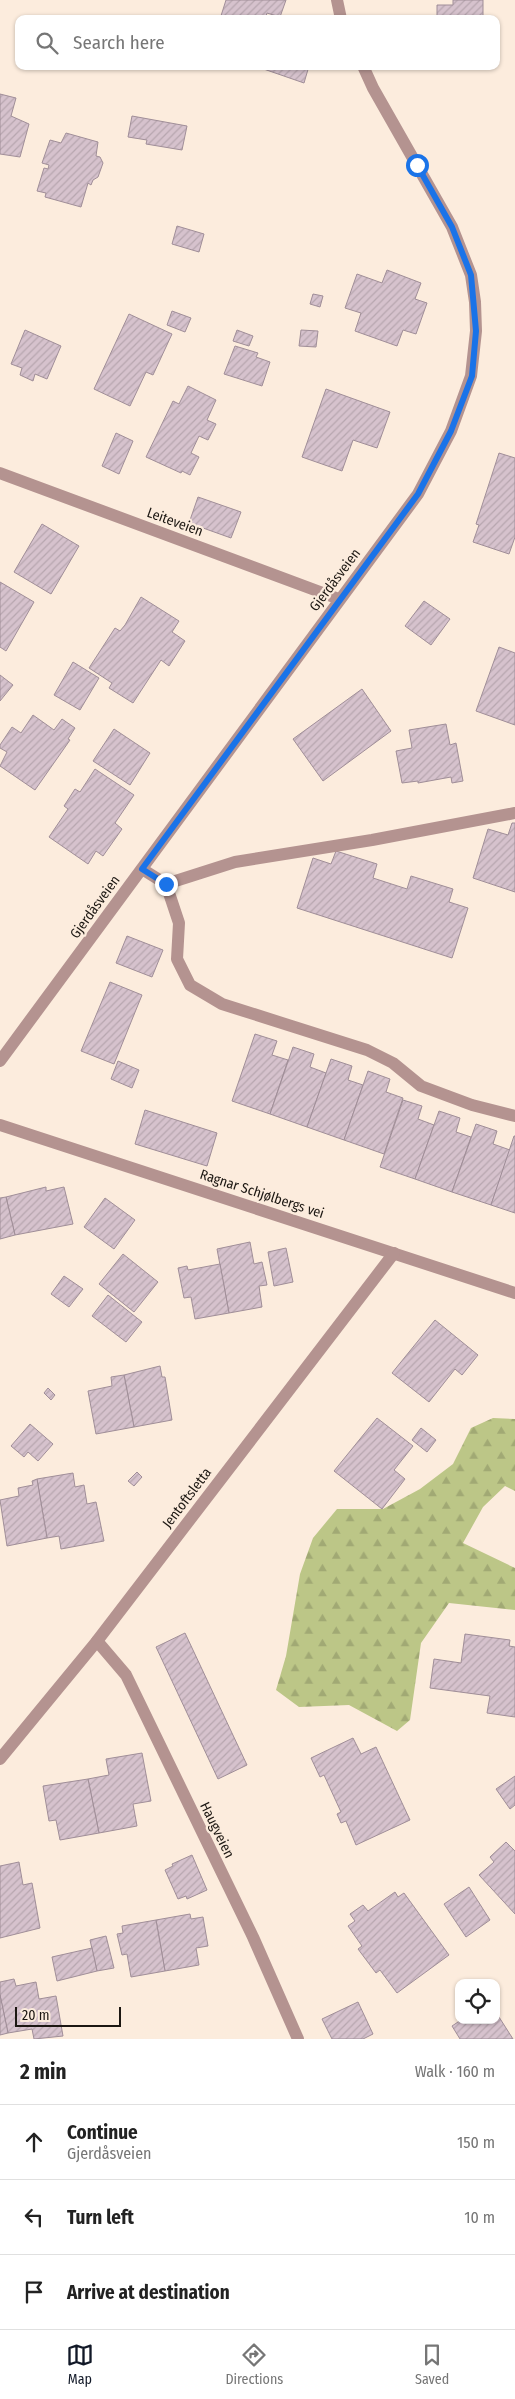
<!DOCTYPE html>
<meta charset="utf-8">
<style>
:root{--surface:#fff;--page:#f6f6f6;--text:#222;--muted:#767676;--line:#e0e0e0;--accent:#111827}
body{margin:0;font-family:"Fira Sans Condensed",sans-serif;background:var(--page);color:var(--text)}
.controls{position:absolute;right:15px;bottom:15px;display:grid;overflow:hidden;border-radius:10px;box-shadow:0 1px 4px #0004}
.controls button{width:45px;height:45px;display:grid;place-items:center;padding:0;border:0;border-bottom:1px solid var(--line);background:var(--surface);color:var(--text);font:25px sans-serif}
.scale{position:absolute;left:15px;bottom:12px;width:106px;box-sizing:border-box;padding-left:5px;border:2px solid #1c1712;border-top:0;font-size:14px;line-height:18px;white-space:nowrap;color:#1c1712;-webkit-text-stroke:4px #fcecdd;paint-order:stroke}
.stop{position:absolute;width:15px;height:15px;margin:-11px;border:4px solid #1a73e8;border-radius:50%;background:#fff}
.stop.end{background:#1a73e8;border-color:#fff;box-shadow:0 1px 5px #0008}
.list{margin:0;padding:0;list-style:none}
h2{display:flex;justify-content:space-between;align-items:center;height:65px;margin:0;padding:0 20px;font-size:21px}
h2 small{font-size:16px;font-weight:400;color:var(--muted)}
.list li{display:grid;grid-template-columns:32px 1fr auto;gap:15px;align-items:center;box-sizing:border-box;height:75px;padding:0 20px;border-top:1px solid var(--line)}
.list b{display:block;font-size:19px;white-space:nowrap}
.list p{margin:0;font-size:16px;white-space:nowrap;color:var(--muted)}
.list em{font-size:16px;font-style:normal;color:var(--muted)}
.icon{flex:none;width:28px;height:28px;fill:none;stroke:currentColor;stroke-width:2;stroke-linecap:round;stroke-linejoin:round}
.map{position:relative;flex:none;width:515px;height:2039px;overflow:hidden}
.search{position:absolute;background:var(--surface);box-shadow:0 1px 4px #0004;left:15px;right:15px;top:15px;height:55px;display:flex;align-items:center;gap:12px;box-sizing:border-box;padding:0 18px;border-radius:10px;color:var(--muted);font-size:19px}
.sheet{height:290px;background:var(--surface)}
nav{display:flex;justify-content:space-around;align-items:center;box-sizing:border-box;height:70px;border-top:1px solid var(--line);background:var(--surface);font-size:14px;color:var(--muted)}
nav a{display:grid;justify-items:center;gap:2px}
nav .on{color:var(--accent)}
.map>svg:first-child{display:block}
.forest{fill:url(#forest-firs)}
.building{fill:url(#building-hatch);stroke:#a08e98}
.lines{fill:none;stroke-linecap:round;stroke-linejoin:round}
.minor{stroke:#b49390;stroke-width:12}
.route{stroke:#1a73e8;stroke-width:6}
.labels{text-anchor:middle;dominant-baseline:central;stroke-width:4.5;stroke-linejoin:round;paint-order:stroke}
.street-label{font-size:14px;fill:#1c1712;stroke:#fcecdd}
</style>
<div class="map">
<svg width="515" height="2039" viewBox="0 0 515 2039">
<defs>
<pattern id="forest-firs" width="22" height="20" patternUnits="userSpaceOnUse" patternTransform="scale(1.25)"><rect width="22" height="20" fill="#bcc687"/><path d="M5 1l3.5 6h-7zM16 11l3.5 6h-7z" fill="#a1a974"/></pattern>
<pattern id="building-hatch" width="6" height="6" patternUnits="userSpaceOnUse" patternTransform="scale(1.25)"><rect width="6" height="6" fill="#d6c2cd"/><path d="M-1 1l2-2M0 6l6-6M5 7l2-2" fill="none" stroke="#b7a6af"/></pattern>
</defs>
<rect width="100%" height="100%" fill="#fcecdd"/>
<path class="forest" d="M493,1418L515,1419V1491L505,1486L483,1507L463,1543L515,1568V1610L449,1603L421,1643L410,1720L397,1731L349,1705L299,1707L276,1690L286,1656L300,1574L313,1538L337,1509H383L420,1489L453,1464L471,1428Z"/>
<g class="building">
<path d="M226,0H286L280,17L267,13L265,19H220Z"/>
<path d="M453,0H483V19H437V5H453Z"/>
<path d="M255,66H309L304,83Z"/>
<path d="M0,94L16,98L11,116L29,124L20,157L0,154Z"/>
<path d="M132,116L187,126L182,150L146,144L147,140L128,137Z"/>
<path d="M66,133L98,142L96,156L100,157L103,163L98,177L93,180L91,185L88,183L81,207L45,197L46,193L37,191L44,168L48,169L49,165L42,163L50,140L61,143Z"/>
<path d="M177,226L204,234L199,252L172,244Z"/>
<path d="M387,270L421,283L415,299L427,303L416,334L403,330L397,346L355,331L361,313L345,308L357,274L382,283Z"/>
<path d="M313,294L323,296L320,307L310,304Z"/>
<path d="M172,311L191,318L185,332L167,325Z"/>
<path d="M129,314L172,334L153,375L146,372L130,406L94,389Z"/>
<path d="M25,330L61,346L47,379L35,374L33,381L20,375L22,368L11,364Z"/>
<path d="M237,330L253,336L249,346L233,341Z"/>
<path d="M301,330L318,331L316,347L299,346Z"/>
<path d="M235,346L258,353L256,357L270,362L262,386L224,374Z"/>
<path d="M188,386L216,400L207,420L216,424L208,440L199,436L191,453L199,457L190,475L182,471L181,473L146,457L173,401L179,404Z"/>
<path d="M326,389L390,412L377,448L353,440L342,471L302,457Z"/>
<path d="M116,433L133,441L119,474L102,466Z"/>
<path d="M499,453L515,458V537L509,554L473,542L479,525L476,524Z"/>
<path d="M198,497L241,512L231,538L189,523Z"/>
<path d="M42,524L79,546L51,594L14,572Z"/>
<path d="M0,582L34,602L6,651L0,647Z"/>
<path d="M141,597L179,621L172,632L185,641L169,666L161,660L133,703L109,688L112,683L89,668L115,628L120,631L125,625Z"/>
<path d="M424,601L450,619L431,645L405,626Z"/>
<path d="M499,647L515,653V725L476,711Z"/>
<path d="M73,662L99,678L80,710L54,695Z"/>
<path d="M0,675L13,685L0,701Z"/>
<path d="M362,689L391,731L323,781L293,739Z"/>
<path d="M33,715L54,730L62,719L75,728L68,739L70,740L35,790L0,766L7,752L0,748V745L12,727L21,733Z"/>
<path d="M446,724L450,745L456,743L463,781L452,783L451,777L418,783V781L402,783L396,751L412,748L409,730Z"/>
<path d="M114,729L150,753L130,785L93,761Z"/>
<path d="M95,769L134,795L115,823L122,829L103,856L96,851L88,864L49,837L68,809L64,806L75,789L80,792Z"/>
<path d="M512,823H515V892L473,878L488,829L508,835Z"/>
<path d="M336,851L377,864L373,878L407,889L411,876L453,889L449,902L468,908L452,958L297,908L313,858L331,864Z"/>
<path d="M127,936L163,950L152,977L116,963Z"/>
<path d="M110,982L142,995L114,1064L81,1051Z"/>
<path d="M255,1034L277,1041L272,1055L288,1060L270,1114L232,1101Z"/>
<path d="M293,1047L314,1054L310,1067L326,1073L307,1127L270,1114Z"/>
<path d="M331,1059L352,1066L348,1080L363,1085L344,1140L307,1127Z"/>
<path d="M118,1061L139,1070L132,1088L111,1079Z"/>
<path d="M368,1071L390,1079L386,1092L403,1098L384,1154L344,1140Z"/>
<path d="M403,1100L422,1106L418,1119L434,1125L415,1179L380,1167Z"/>
<path d="M145,1110L217,1133L207,1166L135,1144Z"/>
<path d="M439,1111L460,1118L456,1132L471,1137L452,1192L415,1179Z"/>
<path d="M476,1124L497,1131L493,1144L510,1150L491,1205L452,1192Z"/>
<path d="M514,1136H515V1213L491,1205Z"/>
<path d="M46,1187V1191L64,1187L73,1224L15,1235L6,1197Z"/>
<path d="M6,1197L15,1235L0,1239V1198Z"/>
<path d="M105,1198L135,1220L114,1249L84,1227Z"/>
<path d="M250,1242L254,1264L262,1262L267,1285L259,1286L262,1307L229,1313L217,1249Z"/>
<path d="M286,1248L293,1282L274,1286L268,1252Z"/>
<path d="M123,1254L158,1282L134,1312L99,1284Z"/>
<path d="M220,1264L229,1313L195,1319L191,1297L184,1298L178,1268L187,1266L188,1270Z"/>
<path d="M64,1276L83,1289L69,1307L51,1294Z"/>
<path d="M108,1295L142,1322L126,1342L92,1316Z"/>
<path d="M435,1320L478,1355L462,1375L455,1369L429,1402L392,1373Z"/>
<path d="M160,1366L162,1377H165L172,1420L134,1427L124,1375Z"/>
<path d="M124,1375L134,1427L96,1434L88,1391L112,1386L111,1377Z"/>
<path d="M48,1388L55,1395L51,1400L44,1393Z"/>
<path d="M377,1418L413,1446L394,1470L405,1479L382,1509L334,1471Z"/>
<path d="M30,1424L53,1444L38,1461L28,1452L24,1457L11,1446Z"/>
<path d="M421,1428L436,1440L427,1452L412,1440Z"/>
<path d="M137,1472L142,1477L134,1486L128,1481Z"/>
<path d="M73,1473L75,1487L84,1485L87,1504L96,1502L104,1541L61,1549L59,1536L47,1538L37,1479Z"/>
<path d="M37,1479L47,1538L7,1546L0,1500L19,1496L18,1488L33,1485L32,1481Z"/>
<path d="M185,1633L247,1765L218,1779L156,1647Z"/>
<path d="M465,1634L510,1640L509,1646L515,1647V1717L487,1713L490,1696L430,1688L434,1659L461,1663Z"/>
<path d="M353,1738L361,1754L376,1747L410,1820L356,1845L346,1821L341,1823L337,1814L341,1812L324,1775L320,1777L311,1758Z"/>
<path d="M142,1753L151,1801L133,1804L137,1826L99,1833L88,1779L109,1775L106,1759Z"/>
<path d="M515,1776V1805L510,1809L496,1789Z"/>
<path d="M88,1779L99,1833L60,1840L56,1820L49,1821L43,1786Z"/>
<path d="M506,1842L515,1851V1914L479,1875L494,1862L490,1857Z"/>
<path d="M192,1855L207,1890L187,1899L186,1896L178,1899L165,1870L173,1866L172,1864Z"/>
<path d="M19,1862L23,1885L32,1883L40,1928L0,1938V1866Z"/>
<path d="M469,1887L490,1920L466,1937L444,1904Z"/>
<path d="M395,1892L398,1897L404,1893L449,1955L397,1993L380,1970L376,1973L358,1949L362,1946L348,1926L355,1921L350,1914L363,1905L368,1911Z"/>
<path d="M190,1914L191,1919L203,1917L208,1946L196,1948L199,1965L165,1971L156,1920Z"/>
<path d="M156,1920L165,1971L131,1977L127,1954L122,1955L117,1934L123,1933L122,1926Z"/>
<path d="M106,1936L114,1968L97,1971L90,1940Z"/>
<path d="M92,1948L97,1971L57,1981L52,1957Z"/>
<path d="M14,1979L16,1986L36,1982L39,1999L56,1996L63,2036L34,2039L32,2029L8,2033L0,1995V1982Z"/>
<path d="M0,1995L8,2033L0,2035Z"/>
<path d="M358,2002L373,2034L363,2039H332L322,2019Z"/>
<path d="M499,2017L513,2039H460L452,2026L461,2020H496Z"/>
</g>
<g class="lines">
<g class="minor">
<path d="M337,0L341,19"/>
<path d="M0,473L339,599"/>
<path d="M142,869L166,884L179,923L177,959L190,985L222,1004L367,1050L393,1063L421,1086L472,1105L515,1116"/>
<path d="M166,884L235,862L372,840L515,813"/>
<path d="M0,1061L418,494L451,431L471,376L476,331L475,302L471,275L452,227L373,88L363,66"/>
<path d="M0,1125L515,1293"/>
<path d="M97,1641L126,1675L253,1937L298,2039"/>
<path d="M0,1759L97,1641L394,1253"/>
</g>
</g>
<g class="lines">
<path class="route" d="M166,884L142,869L418,494L451,431L472,376L476,331L471,275L452,227L417,165"/>
</g>
<g class="labels">
<g class="street-label">
<text transform="translate(175 522) rotate(20)">Leiteveien</text>
<text transform="translate(335 580) rotate(-53)">Gjerdåsveien</text>
<text transform="translate(95 907) rotate(-54)">Gjerdåsveien</text>
<text transform="translate(262 1194) rotate(18)">Ragnar Schjølbergs vei</text>
<text transform="translate(187 1498) rotate(-53)">Jentoftsletta</text>
<text transform="translate(217 1830) rotate(64)">Haugveien</text>
</g>
</g>
</svg>
<div class="controls">
<button><svg class="icon" aria-label="locate" viewBox="0 0 24 24"><circle cx="12" cy="12" r="6"/><path d="M12 2v4M12 18v4M2 12h4M18 12h4"/></svg></button>
</div>
<div class="scale">20 m</div>
<div class="stop" style="left:417px;top:165px"></div>
<div class="stop end" style="left:166px;top:884px"></div>
<div class="search"><svg class="icon" aria-label="search" viewBox="0 0 24 24"><circle cx="10" cy="10" r="6"/><path d="M15 15l6 6"/></svg>Search here</div>
</div>
<section class="sheet">
<h2>2 min<small>Walk · 160 m</small></h2>
<ul class="list">
<li><svg class="icon" aria-label="ahead" viewBox="0 0 24 24"><path d="M12 20V5M6 11l6-6 6 6"/></svg><div><b>Continue</b><p>Gjerdåsveien</p></div><em>150 m</em></li>
<li><svg class="icon" aria-label="left" viewBox="0 0 24 24"><path d="M17 20v-9H6M10 6l-5 5 5 5"/></svg><div><b>Turn left</b></div><em>10 m</em></li>
<li><svg class="icon" aria-label="arrive" viewBox="0 0 24 24"><path d="M6 21V4h12l-3 4 3 4H6"/></svg><div><b>Arrive at destination</b></div></li>
</ul>
</section>
<nav>
<a class="on"><svg class="icon" aria-label="map" viewBox="0 0 24 24"><path d="M3 6l6-2 6 2 6-2v14l-6 2-6-2-6 2zM9 4v14M15 6v14"/></svg>Map</a>
<a><svg class="icon" aria-label="directions" viewBox="0 0 24 24"><path d="M12 3l9 9-9 9-9-9zM9 14v-3h6M13 9l2 2-2 2"/></svg>Directions</a>
<a><svg class="icon" aria-label="saved" viewBox="0 0 24 24"><path d="M7 4h10v16l-5-4-5 4z"/></svg>Saved</a>
</nav>
